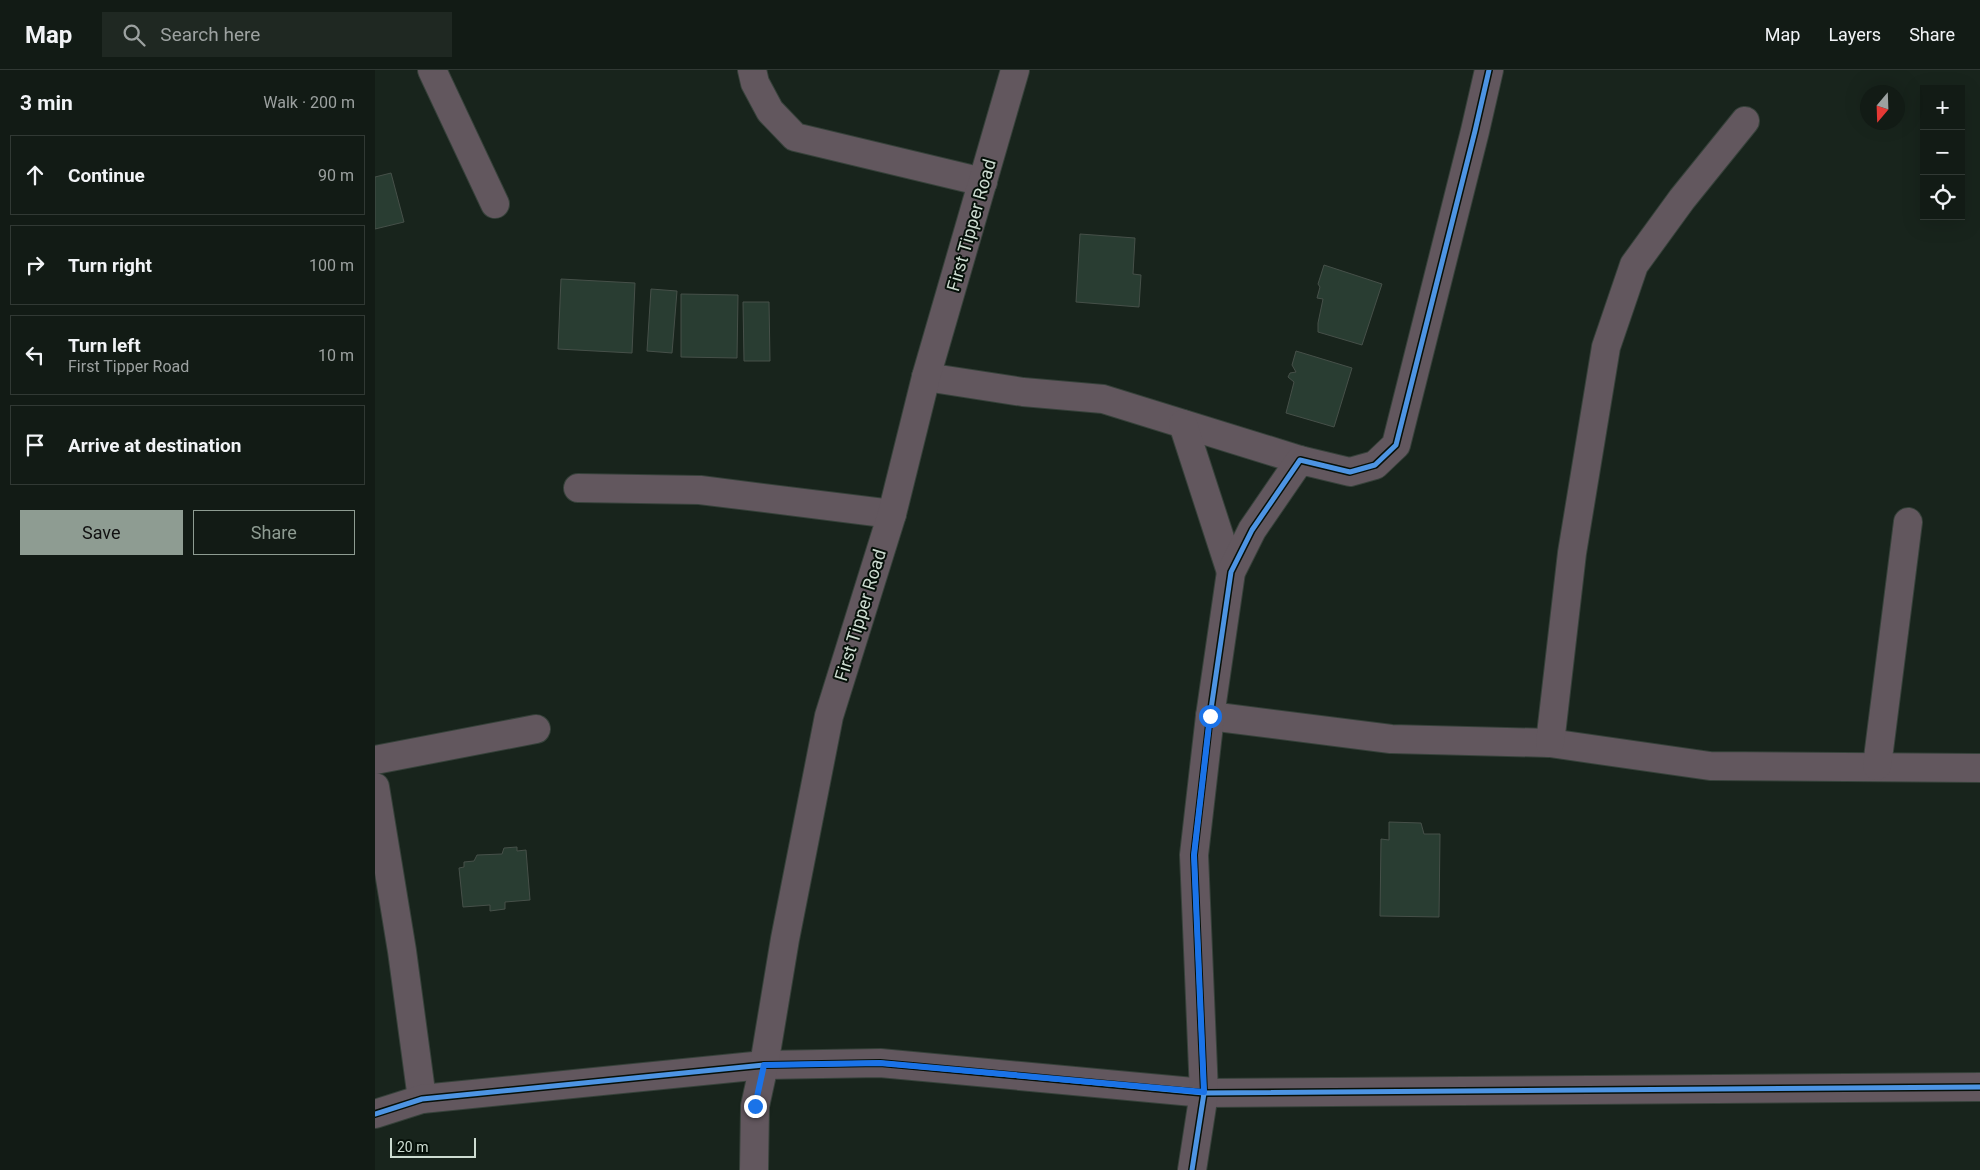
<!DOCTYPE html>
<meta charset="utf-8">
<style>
:root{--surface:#121b15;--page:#1f2822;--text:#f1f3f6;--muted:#9ca1a0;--line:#313934;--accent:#8e9c92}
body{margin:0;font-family:Roboto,sans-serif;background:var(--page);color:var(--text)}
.controls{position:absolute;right:15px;top:15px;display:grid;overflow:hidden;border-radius:0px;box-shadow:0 5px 20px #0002}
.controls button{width:45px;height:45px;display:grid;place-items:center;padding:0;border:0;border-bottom:1px solid var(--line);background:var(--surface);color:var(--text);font:25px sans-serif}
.compass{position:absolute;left:1485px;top:15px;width:45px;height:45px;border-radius:50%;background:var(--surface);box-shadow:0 5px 20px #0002;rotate:199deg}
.scale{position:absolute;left:15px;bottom:12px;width:86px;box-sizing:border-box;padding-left:5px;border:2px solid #cddcd1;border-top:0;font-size:14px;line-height:18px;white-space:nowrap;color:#cddcd1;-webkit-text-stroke:4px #061009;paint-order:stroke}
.stop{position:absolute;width:15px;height:15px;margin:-11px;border:4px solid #1a73e8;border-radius:50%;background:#fff}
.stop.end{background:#1a73e8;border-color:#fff;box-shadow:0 1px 5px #0008}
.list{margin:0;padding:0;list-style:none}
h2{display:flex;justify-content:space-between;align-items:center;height:65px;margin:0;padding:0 20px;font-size:21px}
h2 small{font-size:16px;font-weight:400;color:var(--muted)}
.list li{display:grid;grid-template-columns:32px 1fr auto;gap:15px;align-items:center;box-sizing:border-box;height:80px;margin:0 10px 10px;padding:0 10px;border:1px solid var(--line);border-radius:0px}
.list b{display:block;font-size:19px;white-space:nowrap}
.list p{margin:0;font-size:16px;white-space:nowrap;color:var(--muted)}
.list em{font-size:16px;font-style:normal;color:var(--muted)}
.actions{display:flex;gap:10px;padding:15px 20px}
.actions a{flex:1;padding:11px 0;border:1px solid var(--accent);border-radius:0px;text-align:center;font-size:18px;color:var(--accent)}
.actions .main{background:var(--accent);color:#111}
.icon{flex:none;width:28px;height:28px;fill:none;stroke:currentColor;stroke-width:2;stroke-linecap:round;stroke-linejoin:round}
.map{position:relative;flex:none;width:1605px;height:1100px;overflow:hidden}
header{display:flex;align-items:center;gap:30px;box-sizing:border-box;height:70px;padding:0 25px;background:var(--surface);border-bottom:1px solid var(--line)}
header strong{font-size:24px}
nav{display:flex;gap:28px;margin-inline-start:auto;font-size:18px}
.search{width:350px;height:45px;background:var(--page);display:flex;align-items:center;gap:12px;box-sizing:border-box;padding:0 18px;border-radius:0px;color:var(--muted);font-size:19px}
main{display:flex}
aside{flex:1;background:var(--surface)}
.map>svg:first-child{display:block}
.building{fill:#293d32;stroke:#465049}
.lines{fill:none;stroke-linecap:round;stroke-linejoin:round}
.minor-casing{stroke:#36413a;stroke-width:30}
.minor{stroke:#62575e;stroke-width:28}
.cycleway-casing{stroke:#061009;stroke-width:8}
.cycleway{stroke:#4d94e3;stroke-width:5}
.route{stroke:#1a73e8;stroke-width:6}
.labels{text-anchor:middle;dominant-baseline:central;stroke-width:4;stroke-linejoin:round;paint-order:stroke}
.street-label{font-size:18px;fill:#cddcd1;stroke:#061009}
</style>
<header>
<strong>Map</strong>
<div class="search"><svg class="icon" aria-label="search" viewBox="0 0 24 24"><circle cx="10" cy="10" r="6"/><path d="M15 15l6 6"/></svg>Search here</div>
<nav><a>Map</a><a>Layers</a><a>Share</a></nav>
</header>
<main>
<aside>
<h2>3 min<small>Walk · 200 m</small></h2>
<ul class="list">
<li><svg class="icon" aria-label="ahead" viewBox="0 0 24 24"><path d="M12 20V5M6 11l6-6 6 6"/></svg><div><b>Continue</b></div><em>90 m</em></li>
<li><svg class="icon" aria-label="right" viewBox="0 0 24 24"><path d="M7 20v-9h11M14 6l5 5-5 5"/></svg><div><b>Turn right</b></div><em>100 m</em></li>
<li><svg class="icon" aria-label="left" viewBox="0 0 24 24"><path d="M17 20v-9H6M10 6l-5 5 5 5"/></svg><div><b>Turn left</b><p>First Tipper Road</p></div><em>10 m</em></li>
<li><svg class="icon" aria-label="arrive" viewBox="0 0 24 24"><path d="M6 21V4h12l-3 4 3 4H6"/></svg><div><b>Arrive at destination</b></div></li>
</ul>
<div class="actions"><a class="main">Save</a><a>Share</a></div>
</aside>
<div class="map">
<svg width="1605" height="1100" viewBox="0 0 1605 1100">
<rect width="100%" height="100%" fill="#18241c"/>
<g class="building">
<path d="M16,103L29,152L0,159V107Z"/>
<path d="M705,164L760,168L758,204L766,205L764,237L701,232Z"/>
<path d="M949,195L1007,214L987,275L943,262V253L948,229L942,228L945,217L943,214Z"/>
<path d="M186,209L260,213L257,283L183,279Z"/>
<path d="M276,219L302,221L297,283L272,281Z"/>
<path d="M306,224L363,225L362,288L306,287Z"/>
<path d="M368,232H394L395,291H369Z"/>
<path d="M921,281L977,298L959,357L911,343L919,312L913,307L915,303L921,302L917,295Z"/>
<path d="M1014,752L1046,753L1049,764H1065L1064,847L1005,846L1006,769L1014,770Z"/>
<path d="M142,777V781L151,780L155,830L130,832V839L115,841V835L88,837L84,798L89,797V792L99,791L102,785L127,784L129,778Z"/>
</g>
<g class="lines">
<g class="minor-casing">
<g id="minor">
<path d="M57,0L120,134"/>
<path d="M377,0L380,13L395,41L420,67L608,112"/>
<path d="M551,307L648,322L728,329L925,390"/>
<path d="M808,354L856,502"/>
<path d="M203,418L325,420L517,444"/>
<path d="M835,646L1016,669L1175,673L1335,696L1605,698"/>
<path d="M1175,673L1197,483L1231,277L1259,195L1307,129L1370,51"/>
<path d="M0,690L161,659"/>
<path d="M1502,696L1533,452"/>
<path d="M0,717L27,881L47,1029"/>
<path d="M0,1044L47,1029L389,995L505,993L829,1023L1605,1017"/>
<path d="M379,1100L380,1036L389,995L410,869L454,646L517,444L551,307L640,0"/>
<path d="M817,1100L829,1023L819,785L835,646L856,502L877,460L925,390L975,402L1000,395L1021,375L1100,61L1114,0"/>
</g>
</g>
<use href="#minor" class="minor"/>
<g class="cycleway-casing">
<g id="cycleway">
<path d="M0,1044L47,1029L389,995L505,993L829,1023L1605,1017"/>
<path d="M817,1100L829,1023L819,785L835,646L856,502L877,460L925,390L975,402L1000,395L1021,375L1100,61L1114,0"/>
</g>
</g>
<use href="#cycleway" class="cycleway"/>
</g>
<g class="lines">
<path class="route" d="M380,1036L389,995L505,993L829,1022L819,785L835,646"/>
</g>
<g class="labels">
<g class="street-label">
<text transform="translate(596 155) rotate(-74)">First Tipper Road</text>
<text transform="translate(485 545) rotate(-73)">First Tipper Road</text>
</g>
</g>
</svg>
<div class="controls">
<button>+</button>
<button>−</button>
<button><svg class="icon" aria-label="locate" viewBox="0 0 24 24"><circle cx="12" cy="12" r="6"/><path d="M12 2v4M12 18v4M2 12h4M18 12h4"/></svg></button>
</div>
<svg class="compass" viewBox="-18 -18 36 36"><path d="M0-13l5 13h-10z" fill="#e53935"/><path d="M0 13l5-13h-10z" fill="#9ca1a0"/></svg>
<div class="scale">20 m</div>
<div class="stop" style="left:835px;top:646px"></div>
<div class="stop end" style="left:380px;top:1036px"></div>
</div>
</main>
